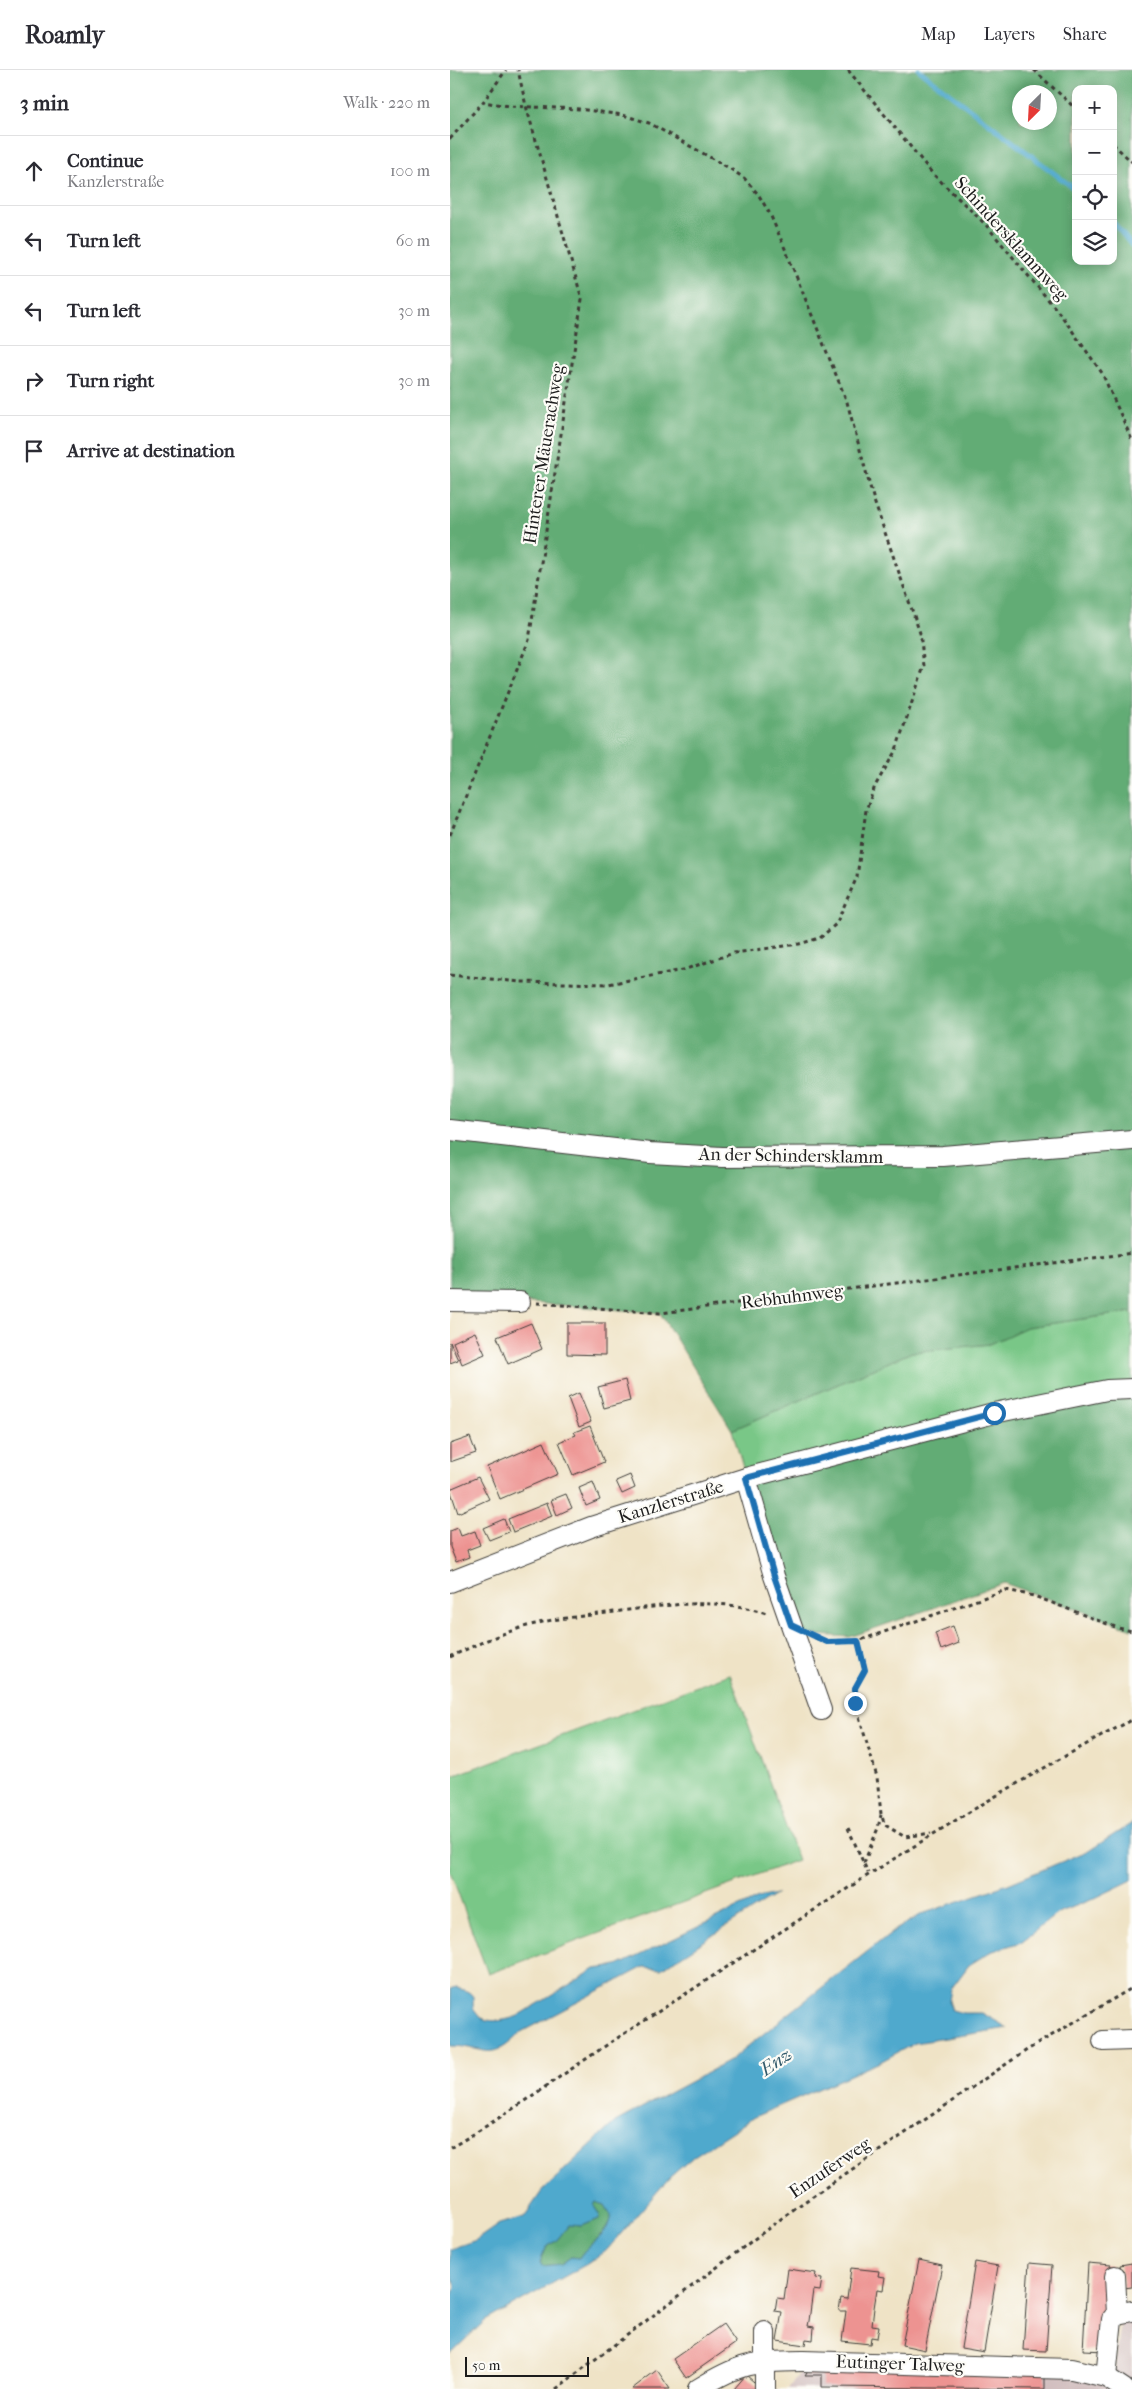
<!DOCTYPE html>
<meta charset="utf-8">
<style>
:root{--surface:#fff;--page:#f7f7f7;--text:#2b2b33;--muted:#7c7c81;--line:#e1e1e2}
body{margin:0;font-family:"IM FELL French Canon",serif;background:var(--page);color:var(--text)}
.controls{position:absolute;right:15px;top:15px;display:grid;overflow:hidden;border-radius:10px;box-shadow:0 2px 12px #0003}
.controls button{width:45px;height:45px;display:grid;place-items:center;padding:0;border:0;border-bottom:1px solid var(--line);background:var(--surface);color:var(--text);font:25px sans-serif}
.compass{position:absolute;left:562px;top:15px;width:45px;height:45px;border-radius:50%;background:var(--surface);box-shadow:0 2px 12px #0003;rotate:204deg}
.scale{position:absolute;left:15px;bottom:12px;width:124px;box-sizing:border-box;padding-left:5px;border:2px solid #1c1c1c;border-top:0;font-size:14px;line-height:18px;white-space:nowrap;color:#1c1c1c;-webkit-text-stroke:4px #fdfcf7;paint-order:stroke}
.stop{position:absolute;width:15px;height:15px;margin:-11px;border:4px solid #1f6fb2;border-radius:50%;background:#fff}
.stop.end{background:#1f6fb2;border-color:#fff;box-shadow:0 1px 5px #0008}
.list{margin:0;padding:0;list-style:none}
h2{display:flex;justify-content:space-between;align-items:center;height:65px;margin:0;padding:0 20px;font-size:21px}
h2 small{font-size:16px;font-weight:400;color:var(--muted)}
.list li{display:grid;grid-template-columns:32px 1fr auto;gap:15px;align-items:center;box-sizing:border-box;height:70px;padding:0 20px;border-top:1px solid var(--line)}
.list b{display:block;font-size:19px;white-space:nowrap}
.list p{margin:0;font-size:16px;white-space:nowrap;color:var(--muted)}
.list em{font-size:16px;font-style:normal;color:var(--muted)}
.icon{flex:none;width:28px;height:28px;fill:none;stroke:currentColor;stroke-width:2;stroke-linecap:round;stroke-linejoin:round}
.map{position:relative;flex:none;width:682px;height:2319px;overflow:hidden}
header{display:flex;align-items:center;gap:30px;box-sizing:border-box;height:70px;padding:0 25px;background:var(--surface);border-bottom:1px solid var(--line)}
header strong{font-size:24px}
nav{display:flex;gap:28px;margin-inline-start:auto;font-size:18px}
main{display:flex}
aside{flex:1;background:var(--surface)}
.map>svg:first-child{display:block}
.industrial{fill:#d2bfc0}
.green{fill:#79c787;stroke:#4a7252}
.forest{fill:#62ac74;stroke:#3f6448;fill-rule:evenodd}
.water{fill:#4fa9cd;stroke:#366274;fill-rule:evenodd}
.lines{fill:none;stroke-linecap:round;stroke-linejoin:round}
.stream{stroke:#4fa9cd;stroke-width:5}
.building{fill:#ed9391}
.minor-casing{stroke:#3c3a36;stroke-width:22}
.path{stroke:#3c3a36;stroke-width:3;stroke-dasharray:4 4;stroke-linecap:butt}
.minor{stroke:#fff;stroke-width:20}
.route{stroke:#1f6fb2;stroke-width:6}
.labels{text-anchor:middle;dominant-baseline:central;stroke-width:4.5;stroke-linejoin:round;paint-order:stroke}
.street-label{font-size:18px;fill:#1c1c1c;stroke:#fdfcf7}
.water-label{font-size:19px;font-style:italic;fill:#335b6c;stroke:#fdfcf7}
</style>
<header>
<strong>Roamly</strong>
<nav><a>Map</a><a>Layers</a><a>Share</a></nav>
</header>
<main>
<aside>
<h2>3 min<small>Walk · 220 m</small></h2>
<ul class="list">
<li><svg class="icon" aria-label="ahead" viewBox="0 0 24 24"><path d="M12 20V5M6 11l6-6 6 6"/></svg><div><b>Continue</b><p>Kanzlerstraße</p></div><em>100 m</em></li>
<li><svg class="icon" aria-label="left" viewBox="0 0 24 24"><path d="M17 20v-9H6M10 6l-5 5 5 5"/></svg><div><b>Turn left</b></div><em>60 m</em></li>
<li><svg class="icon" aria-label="left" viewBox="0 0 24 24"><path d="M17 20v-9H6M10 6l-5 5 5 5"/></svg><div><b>Turn left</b></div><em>30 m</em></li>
<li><svg class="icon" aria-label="right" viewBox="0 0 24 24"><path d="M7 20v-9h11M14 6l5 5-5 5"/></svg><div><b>Turn right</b></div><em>30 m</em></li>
<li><svg class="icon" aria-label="arrive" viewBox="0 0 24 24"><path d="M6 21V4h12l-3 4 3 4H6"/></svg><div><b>Arrive at destination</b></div></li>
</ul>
</aside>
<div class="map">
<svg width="682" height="2319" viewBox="0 0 682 2319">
<rect width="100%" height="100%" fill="#fdfcf7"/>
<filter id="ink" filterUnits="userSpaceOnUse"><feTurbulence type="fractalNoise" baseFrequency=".02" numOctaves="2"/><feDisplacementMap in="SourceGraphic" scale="10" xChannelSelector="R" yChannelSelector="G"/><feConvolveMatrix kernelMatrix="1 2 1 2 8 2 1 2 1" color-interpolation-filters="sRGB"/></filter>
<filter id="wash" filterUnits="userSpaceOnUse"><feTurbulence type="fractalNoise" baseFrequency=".0096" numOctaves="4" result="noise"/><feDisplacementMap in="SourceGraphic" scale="20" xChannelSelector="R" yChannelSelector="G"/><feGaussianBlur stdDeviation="1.12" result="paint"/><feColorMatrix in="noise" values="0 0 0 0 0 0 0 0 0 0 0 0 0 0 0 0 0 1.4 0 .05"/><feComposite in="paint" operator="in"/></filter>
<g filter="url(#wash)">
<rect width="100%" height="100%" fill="#efe3c6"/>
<path class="industrial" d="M682,2250V2319H338L353,2298L664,2303L671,2253Z"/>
<g class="green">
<path d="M682,1242V1319L296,1408L282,1360L462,1282L540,1274L576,1257Z"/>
<path d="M280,1604L348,1790L38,1904L0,1801V1707Z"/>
</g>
<g class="forest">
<path d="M0,0H682V1242L577,1257L540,1274L462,1282L282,1360L210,1243L70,1232L0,1231ZM626,19H663V191H626ZM570,22H600V52H570Z"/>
<path d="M682,1319V1559L554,1513L400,1567L352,1564L296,1408Z"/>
<path d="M147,2132L155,2135L162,2145C155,2170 141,2169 129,2188L121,2187L111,2194L92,2196L90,2193L97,2176L106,2171L119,2155L132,2156L149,2149L150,2144L144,2135Z"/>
</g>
<g class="water">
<path d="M682,1753V1810L641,1830L608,1843L571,1872L540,1882L519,1895L501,1919L499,1931L502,1940L513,1943H532L558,1958L465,1973L430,1992L304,2047L244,2086L220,2107L156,2181L137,2194L35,2251L0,2284V2234L5,2215L0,2205V2179L26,2170L49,2154L74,2147L92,2121L165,2052L279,1991L442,1862L472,1844L558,1814L640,1780ZM146,2132L155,2135L161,2145C156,2171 142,2168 129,2188L121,2187L111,2194L92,2196L90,2192L97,2176L106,2171L119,2155L132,2156L149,2149L150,2144L144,2135Z"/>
<path d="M327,1824L211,1899L194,1897L71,1962C40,1995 37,1976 0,1976L1,1920L6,1918C11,1919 21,1921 23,1927C24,1931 22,1935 24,1939C31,1956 55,1951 68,1946L145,1899L167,1896L308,1828Z"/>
</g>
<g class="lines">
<g class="stream">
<path d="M469,0L626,120"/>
<path d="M663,152L682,176"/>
</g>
</g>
<g id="blocks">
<g class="building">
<path d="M81,1253L92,1279L58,1294L47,1267Z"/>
<path d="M117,1253H155V1285L117,1284Z"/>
<path d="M25,1262L35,1284L12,1294L3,1272Z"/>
<path d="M0,1272L8,1290L0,1293Z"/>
<path d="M175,1310L180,1331L154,1338L148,1317Z"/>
<path d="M129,1323L141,1352L129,1357L118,1328Z"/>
<path d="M140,1356L154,1392L123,1405L109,1372L126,1365L124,1362Z"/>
<path d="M20,1367L26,1383L0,1392V1374Z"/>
<path d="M94,1372L108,1404L50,1429L37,1397Z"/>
<path d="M180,1405L185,1418L172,1424L166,1411Z"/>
<path d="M28,1407L39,1429L8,1443L0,1419Z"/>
<path d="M143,1412L150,1430L136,1436L129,1418Z"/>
<path d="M116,1424L122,1438L107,1445L101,1430Z"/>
<path d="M97,1433L102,1446L63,1462L58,1449Z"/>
<path d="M54,1449L59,1462L39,1470L33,1458Z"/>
<path d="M8,1458L11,1466L25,1461L30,1475L17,1480L19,1487L6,1492L0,1477V1461Z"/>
<path d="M503,1556L509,1573L491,1580L485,1563Z"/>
<path d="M469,2190L492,2195L475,2280L452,2275Z"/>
<path d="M525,2192L548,2196L534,2282L511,2278Z"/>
<path d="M579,2193L602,2195L596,2281L573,2280Z"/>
<path d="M638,2193L661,2195L656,2281L633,2280Z"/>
<path d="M682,2193V2217L674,2218L670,2195Z"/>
<path d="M401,2198L429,2201L428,2206L435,2207L433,2220L427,2219L424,2238L422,2255L429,2256L427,2268L421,2267L420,2274L392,2271L396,2241H389L390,2234L391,2228L397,2229Z"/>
<path d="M338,2199L366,2203L365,2208L372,2209L370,2221L363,2220L359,2251L358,2256L364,2257L363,2270L356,2269L355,2275L327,2271L332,2242L325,2241L327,2228L334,2229Z"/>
<path d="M273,2254L286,2273L236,2308L223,2289Z"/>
<path d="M361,2296L595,2299V2319L372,2317V2305H355Z"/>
<path d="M207,2300L220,2319H182L195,2309Z"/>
<path d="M296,2305L312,2319H284Z"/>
</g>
</g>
</g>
<g filter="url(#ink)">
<use href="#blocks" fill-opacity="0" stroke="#3c3a36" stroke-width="1"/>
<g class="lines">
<g class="minor-casing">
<g id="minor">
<path d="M0,1060L200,1083L272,1087L493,1086L682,1070"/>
<path d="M0,1231L70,1232"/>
<path d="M296,1408L324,1506L371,1640"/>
<path d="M0,1512L141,1457L296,1408L544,1343L657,1320L682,1319"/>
<path d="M653,1971L682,1970"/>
<path d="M665,2206L667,2244"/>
<path d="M315,2262V2319"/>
<path d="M656,2307L662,2249L667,2244L682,2241"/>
<path d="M248,2319C291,2292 303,2292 353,2291L622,2299L656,2307L674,2319"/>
</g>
</g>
<g class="path">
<path d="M398,0L482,103L536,155L611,245L652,303L682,370"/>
<path d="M584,0L626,39"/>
<path d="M0,69L33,32L56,0"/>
<path d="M663,74L682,92"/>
<path d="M0,765L79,570L132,229L76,36L68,0"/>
<path d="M0,905L71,912L158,914L233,900L284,883L349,874L370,868L386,854L407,807L416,740L425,716L446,680L474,596L470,563L424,431L397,332L336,181L320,144L308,124L294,108L279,98L199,53L173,45L129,39L59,36L33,32"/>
<path d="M87,1233L210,1243L682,1183"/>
<path d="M365,1567L377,1572L408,1571L556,1520L584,1526L668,1558L682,1561"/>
<path d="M408,1571L415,1600L405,1618V1633L427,1707L431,1744L435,1755L455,1767L481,1763"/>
<path d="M0,1587C27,1574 56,1561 85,1554C106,1548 128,1547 149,1544C203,1537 266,1525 319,1544"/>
<path d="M398,1758L418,1803"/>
<path d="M414,1793L428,1758L431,1745"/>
<path d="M0,2078C59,2044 115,2002 172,1965C341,1857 505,1742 682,1650"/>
<path d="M106,2319L344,2139L577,1980L682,1918"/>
</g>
<use href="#minor" class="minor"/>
</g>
</g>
<g class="lines" filter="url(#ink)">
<path class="route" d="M405,1633V1618L415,1600L408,1571L377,1572L341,1555L324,1506L296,1408L544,1343"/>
</g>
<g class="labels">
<g class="street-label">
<text transform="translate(561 169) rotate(48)">Schindersklammweg</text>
<text transform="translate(94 384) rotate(-81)">Hinterer Mäuerachweg</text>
<text transform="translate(341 1086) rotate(1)">An der Schindersklamm</text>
<text transform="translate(342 1227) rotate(-7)">Rebhuhnweg</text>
<text transform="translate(221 1432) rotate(-17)">Kanzlerstraße</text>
<text transform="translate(380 2098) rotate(-34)">Enzuferweg</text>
<text transform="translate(450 2294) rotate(2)">Eutinger Talweg</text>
</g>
<g class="water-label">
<text transform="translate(326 1992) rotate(-35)">Enz</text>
</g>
</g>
</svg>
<div class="controls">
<button>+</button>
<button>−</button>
<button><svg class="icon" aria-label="locate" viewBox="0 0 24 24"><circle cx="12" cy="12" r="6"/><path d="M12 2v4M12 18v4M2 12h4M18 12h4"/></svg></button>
<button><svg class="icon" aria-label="layers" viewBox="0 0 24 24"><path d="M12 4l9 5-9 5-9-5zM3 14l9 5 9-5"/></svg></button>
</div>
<svg class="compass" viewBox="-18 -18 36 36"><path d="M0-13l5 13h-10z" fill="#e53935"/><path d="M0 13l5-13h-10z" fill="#7c7c81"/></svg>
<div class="scale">50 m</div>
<div class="stop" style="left:544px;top:1343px"></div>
<div class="stop end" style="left:405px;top:1633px"></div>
</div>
</main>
